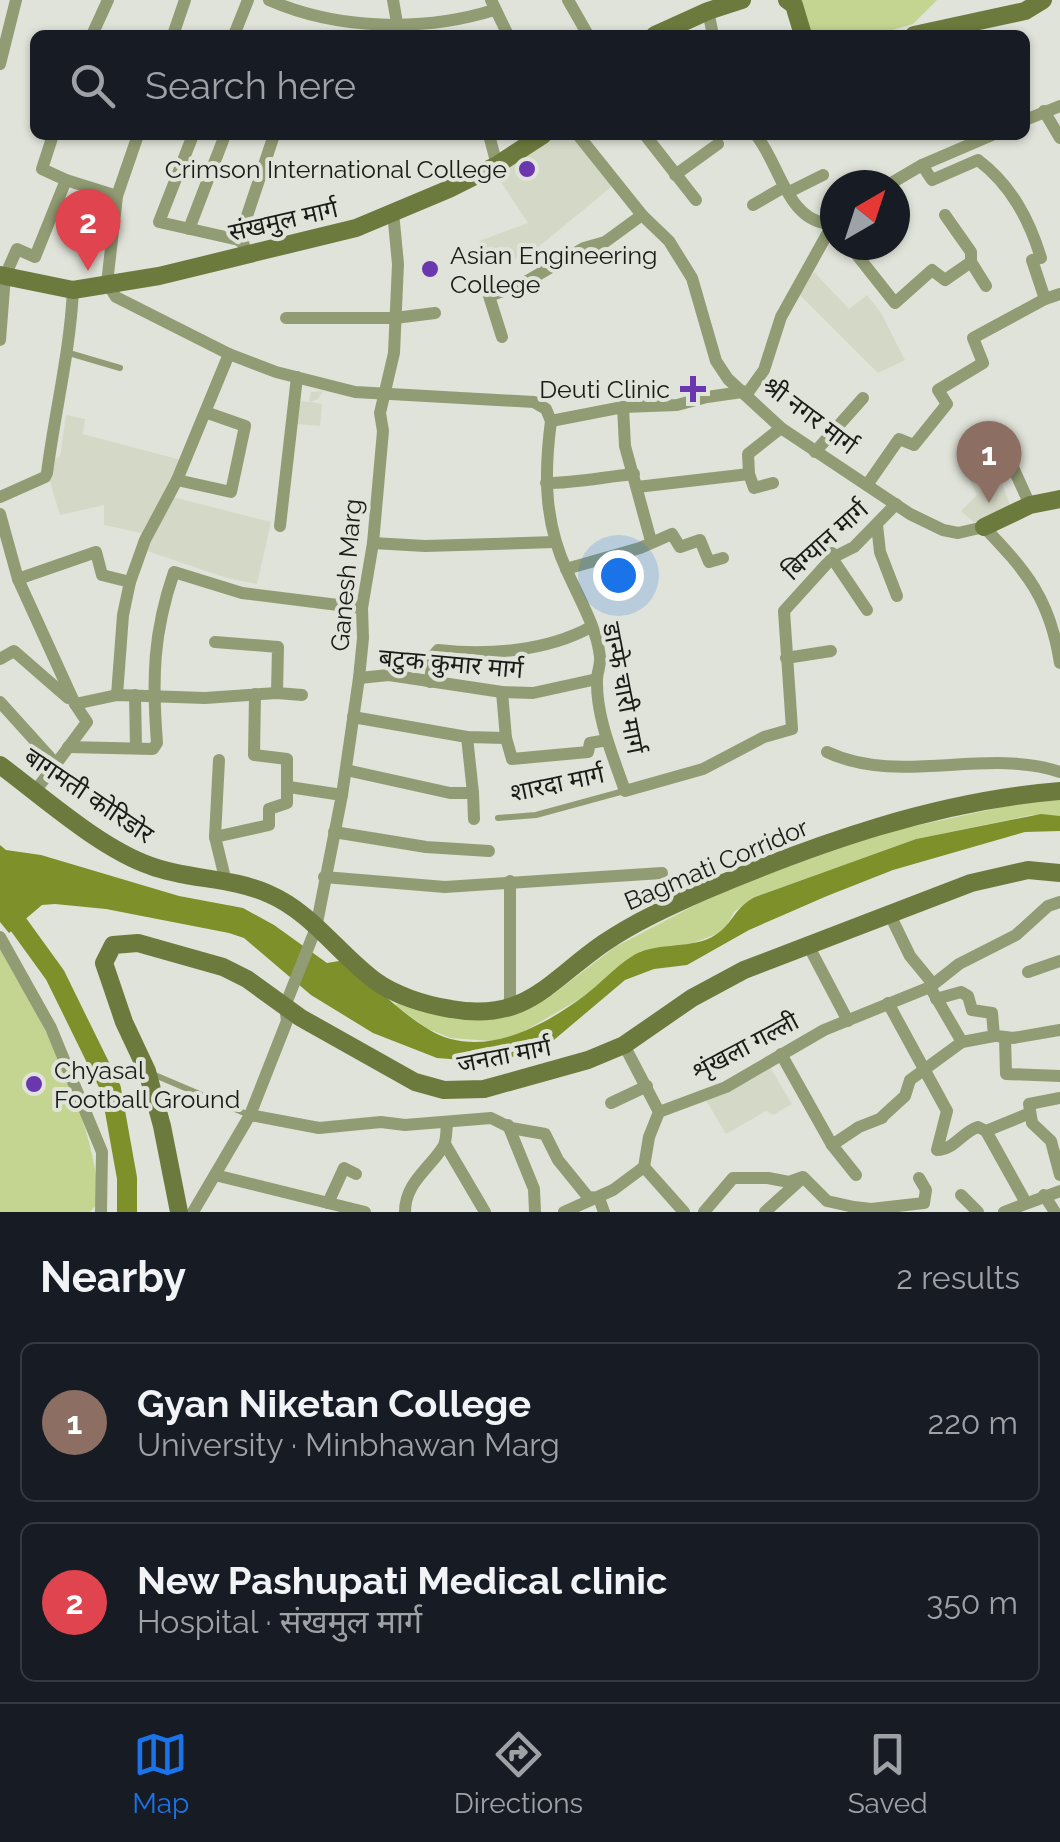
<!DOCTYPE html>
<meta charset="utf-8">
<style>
:root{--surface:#171b24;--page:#242831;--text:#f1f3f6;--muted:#9ea1a6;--line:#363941;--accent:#1a73e8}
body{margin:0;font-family:Raleway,"Noto Sans Devanagari",sans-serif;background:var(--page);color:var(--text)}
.compass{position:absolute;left:820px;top:170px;width:90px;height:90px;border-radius:50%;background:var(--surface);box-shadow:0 2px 8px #0004;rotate:39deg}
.you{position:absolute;left:618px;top:575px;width:35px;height:35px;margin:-25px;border:8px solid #fff;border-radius:50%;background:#1a73e8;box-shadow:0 0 0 15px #1a73e833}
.badge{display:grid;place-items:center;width:65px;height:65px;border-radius:50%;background:var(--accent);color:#fff;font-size:32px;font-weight:700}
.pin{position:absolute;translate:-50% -82px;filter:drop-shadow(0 2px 5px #0008)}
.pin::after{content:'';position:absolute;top:52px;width:35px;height:30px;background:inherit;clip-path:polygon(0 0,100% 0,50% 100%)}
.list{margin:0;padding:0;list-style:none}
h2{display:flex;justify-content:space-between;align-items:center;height:130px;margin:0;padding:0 40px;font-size:42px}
h2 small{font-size:32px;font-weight:400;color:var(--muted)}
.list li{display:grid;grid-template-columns:65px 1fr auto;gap:30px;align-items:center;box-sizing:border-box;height:160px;margin:0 20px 20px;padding:0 20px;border:2px solid var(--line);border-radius:15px}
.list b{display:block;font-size:38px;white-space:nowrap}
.list p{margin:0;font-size:32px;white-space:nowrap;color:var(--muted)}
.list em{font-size:32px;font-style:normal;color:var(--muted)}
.icon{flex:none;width:55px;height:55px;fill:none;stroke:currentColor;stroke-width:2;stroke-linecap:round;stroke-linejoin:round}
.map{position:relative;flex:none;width:1060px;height:1212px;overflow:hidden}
.search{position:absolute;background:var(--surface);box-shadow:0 2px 8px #0004;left:30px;right:30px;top:30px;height:110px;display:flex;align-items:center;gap:25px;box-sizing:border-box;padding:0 35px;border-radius:15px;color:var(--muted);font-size:38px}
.sheet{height:490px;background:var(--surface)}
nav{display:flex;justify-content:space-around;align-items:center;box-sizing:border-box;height:140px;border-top:2px solid var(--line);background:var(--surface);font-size:28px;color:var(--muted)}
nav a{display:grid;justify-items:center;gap:5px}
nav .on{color:var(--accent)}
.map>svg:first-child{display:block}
.built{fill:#d4d9c7}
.green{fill:#c4d491}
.water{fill:#7d902a}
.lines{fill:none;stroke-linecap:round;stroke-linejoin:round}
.river{stroke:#7d902a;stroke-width:20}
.lane{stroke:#929c74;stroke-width:6}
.street{stroke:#929c74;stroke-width:12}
.secondary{stroke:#6d7a3d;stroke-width:18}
.poi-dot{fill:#6b37ae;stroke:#e0e3d9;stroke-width:4}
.labels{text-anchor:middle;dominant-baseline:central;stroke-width:8;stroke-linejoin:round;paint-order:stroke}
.poi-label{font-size:25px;fill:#1b1c18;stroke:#e0e3d9;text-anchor:end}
.street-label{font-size:25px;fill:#1b1c18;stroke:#e0e3d9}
</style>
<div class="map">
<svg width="1060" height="1212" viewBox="0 0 1060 1212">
<rect width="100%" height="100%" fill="#e0e3d9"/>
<g class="built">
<path d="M553,135H573L613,180L610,188L531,253L489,268L479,241L528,223L495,173L528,154Z"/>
<path d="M814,272L849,309L867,295L881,313L905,360L878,373L796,291Z"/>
<path d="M323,391L318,399L310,402L322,404L320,426L297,424L298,401L309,402L311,392Z"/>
<path d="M66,415L85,419L83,434L181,460L145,534L104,525V505L60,515L44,462L60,457Z"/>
<path d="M994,462L1012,511L980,528L961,511L977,495L967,475Z"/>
<path d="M169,496L271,522L257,584L227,578L144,550Z"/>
<path d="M770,1067L792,1104L773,1115L766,1111L726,1134L703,1095Z"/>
</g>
<g class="green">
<path d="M798,0H937L913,24L875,35H809Z"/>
<path d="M1060,799V816L1032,815L916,839L755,897L734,912L724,931L683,947L641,951L583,997L516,1036L492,1041L451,1038L428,1029L395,1005L398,1003L468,1020L519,1011L547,999L615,947L726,889L882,833L1035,800Z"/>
<path d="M0,942C41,1024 93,1109 99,1202L90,1212H0Z"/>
</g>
<path class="water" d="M1041,814L1060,816V831L1025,832L893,870L827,896L749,930L687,965L654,969L625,980L542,1050L489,1062L437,1058L373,1033L311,995L244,938L229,933L106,909L55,904L42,905L9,933L0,922V845L6,850L41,855L179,896L243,908L274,925L327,963L345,960C372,983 397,1010 428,1029C479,1061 541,1028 584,996C600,984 614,968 631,957C654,941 687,950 712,937C733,926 732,909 755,897L916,839Z"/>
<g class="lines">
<path class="river" d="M0,899L55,975L111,1089L127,1178V1212"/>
<g class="lane">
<path d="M69,353L120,368"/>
<path d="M498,818L536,815L624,791"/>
<path d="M150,1073L249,1115"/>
</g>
<g class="street">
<path d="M269,0C337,30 424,32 494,10"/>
<path d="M393,0L397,23"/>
<path d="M491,0L508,35"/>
<path d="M568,0L588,35"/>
<path d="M708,11L713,35"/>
<path d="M92,35L108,0"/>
<path d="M173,35L185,0"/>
<path d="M234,35L248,0"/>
<path d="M0,64L16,0"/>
<path d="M1044,111L1060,138"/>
<path d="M1025,120L1060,106"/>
<path d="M138,135L117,196L107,283L116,297L229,354L276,372L355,392L534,402L546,409L551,421L623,407L677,405L707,397L749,391L764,370L781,317L835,220"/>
<path d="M193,135L159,222L239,240"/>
<path d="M489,135L497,165"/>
<path d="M578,135L642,215L669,241L692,278L716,361L728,379L781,428L910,514L943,530L958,533L984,527C1027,572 1050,599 1060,663"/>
<path d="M645,135L696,200"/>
<path d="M756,135C780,164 787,223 832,224L835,228"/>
<path d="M922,165L932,180L978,160C1011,185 1029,219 1041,258L1032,260L1045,299"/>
<path d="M675,175L718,144"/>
<path d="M66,180L117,196"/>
<path d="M888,185L922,165L992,135"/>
<path d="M789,192L823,175"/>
<path d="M753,205L784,187"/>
<path d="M189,229L225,135"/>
<path d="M244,245L239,240L274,135"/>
<path d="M849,245L895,303L932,270L945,280L971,262V252L945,215"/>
<path d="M971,262L986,286"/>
<path d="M286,318H395L435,313"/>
<path d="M502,337L489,296L522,284L584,248L605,242L642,215"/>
<path d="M0,340L5,276L17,249L35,257L66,180L42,169L53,135"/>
<path d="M623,407L625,446L651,541"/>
<path d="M205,412L245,426L231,492L177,480L229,354"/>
<path d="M551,421C544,474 544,522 567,571C579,598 597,628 600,657C601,665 597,672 597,680C596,717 613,756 625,791L703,769L764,737L792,729L784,611L832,558L854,547L896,504"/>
<path d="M815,452L863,398"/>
<path d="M1011,463L1030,505"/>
<path d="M749,474L754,488L773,483"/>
<path d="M546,483C576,483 603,477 634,474"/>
<path d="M867,485L899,439L914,445L947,404L938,390L983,363L973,338L1045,299L1060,294"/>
<path d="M637,487L749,474L748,454L781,428"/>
<path d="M0,497L45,477L47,473C55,411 70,352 73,290"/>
<path d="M0,514L18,579L75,704"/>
<path d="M877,525L880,552L897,596"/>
<path d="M280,526L297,377"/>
<path d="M373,543L425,546L555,542"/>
<path d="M832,553V558L867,610"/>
<path d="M566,569L640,548L672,534L680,547L700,540L709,562L723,558"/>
<path d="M18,579L96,552L102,575L130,582L123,615L117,695"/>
<path d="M130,582L145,540L177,480"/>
<path d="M215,642L278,647L277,693"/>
<path d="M786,658L831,651"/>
<path d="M0,659L14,651L68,698"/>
<path d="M359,678L389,675L502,692L533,693L597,679"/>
<path d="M430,682L433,656L438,650C488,656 547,651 591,627"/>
<path d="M502,692L506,738L512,759L588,752L590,743L607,740"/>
<path d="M135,695L136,747"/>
<path d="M0,702L56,764L35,791"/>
<path d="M353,717L467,737L506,738"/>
<path d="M467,737L473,793"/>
<path d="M68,747L153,749L157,743C152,679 153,633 174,572L242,593L362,608"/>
<path d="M827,752C899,786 985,747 1060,772"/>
<path d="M219,760L215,837L226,882"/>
<path d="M56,764L87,722L75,704L117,695L205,698L277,693L302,695"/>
<path d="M346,770L450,793H473L474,819"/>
<path d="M289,787L342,795"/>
<path d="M334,832L426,847L489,851"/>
<path d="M215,837L269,825V809L287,803V759L254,755L255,694"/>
<path d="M324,877L445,887L662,873"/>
<path d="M890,915L910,956L933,984"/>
<path d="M0,937L51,1028L102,1152L101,1212"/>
<path d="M808,945L848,1021"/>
<path d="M1028,972L1060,961"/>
<path d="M936,999L961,992L968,996L972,1010L992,1013L994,1036L962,1042"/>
<path d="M888,1003L947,1111L937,1150C954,1150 962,1132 978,1127L986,1131L1025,1201"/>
<path d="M510,1007V881"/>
<path d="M997,1036L1013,1038L1060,1030"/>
<path d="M1005,1037L1006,1074L1060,1076"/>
<path d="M624,1045L659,1112"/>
<path d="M781,1054L832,1145L859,1127L882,1118"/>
<path d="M1060,1098L1029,1104L1032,1123L1051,1141L1060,1175"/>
<path d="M611,1103L647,1086"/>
<path d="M250,1115L319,1128L381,1122L405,1125L491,1118L511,1128L545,1134L558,1160L588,1197L599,1198L604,1212"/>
<path d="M882,1117L905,1096L910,1080L962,1042L930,987"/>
<path d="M508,1125L534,1189L535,1212"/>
<path d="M986,1131L1030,1113"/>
<path d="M445,1144L485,1212"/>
<path d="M832,1145L856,1175"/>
<path d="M644,1167L684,1212"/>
<path d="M215,1175L365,1212"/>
<path d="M961,1195L978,1212"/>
<path d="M1044,1195L1055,1212"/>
<path d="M328,1203L344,1168L356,1174"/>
<path d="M193,1212L250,1115L287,1021L285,1006L316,928L342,795L359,678L363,638L362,608L373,543L383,431L380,413L394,353L398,264L393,212"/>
<path d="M405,1212C405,1183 429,1169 443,1147C447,1141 446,1131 447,1123"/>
<path d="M564,1212L613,1190L644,1167L649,1137L659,1112L726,1087L824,1030L930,987L959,964L1016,935L1048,906L1060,902"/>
<path d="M704,1212L733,1178H768L789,1182L803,1177L827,1201L854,1207L871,1209L924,1203L926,1190L919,1178"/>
<path d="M765,1212L798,1182"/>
<path d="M1004,1212L1060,1191"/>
</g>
<g class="secondary">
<path d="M787,0L794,5L803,35"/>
<path d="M655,35L708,11L742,0"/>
<path d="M914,35L1025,11L1043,0"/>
<path d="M0,275L73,290L159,276L356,228L449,189L497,165L543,135"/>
<path d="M984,527L1030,505L1060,499"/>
<path d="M0,765C43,797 101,849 151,866C188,880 232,877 269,894C311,912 338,953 374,980C394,995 425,1005 451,1009C526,1023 550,980 604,943C635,922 670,906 704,891C818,843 936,801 1060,791"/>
<path d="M179,1212L162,1126L147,1071L124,1022L104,963L113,945L138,943L223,967L247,979L301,1018L415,1082L444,1090L484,1089L588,1060L624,1045L692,998L744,970L971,883L1028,870L1060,873"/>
</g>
</g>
<g class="poi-dot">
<circle cx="527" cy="169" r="10"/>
<circle cx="430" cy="269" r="10"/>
<path d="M688 374h10v10h10v10h-10v10h-10v-10h-10v-10h10z"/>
<circle cx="34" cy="1084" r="10"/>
</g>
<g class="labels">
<g class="poi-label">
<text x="507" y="169">Crimson International College</text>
<text x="450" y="255" text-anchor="start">Asian Engineering<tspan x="450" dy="29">College</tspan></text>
<text x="670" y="389">Deuti Clinic</text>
<text x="54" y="1070" text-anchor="start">Chyasal<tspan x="54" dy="29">Football Ground</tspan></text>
</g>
<g class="street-label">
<text transform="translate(283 220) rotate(-13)">संखमुल मार्ग</text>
<text transform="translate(810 415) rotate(37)">श्री नगर मार्ग</text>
<text transform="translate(825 540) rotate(-42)">बिग्यान मार्ग</text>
<text transform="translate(346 575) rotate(-85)">Ganesh Marg</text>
<text transform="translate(451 663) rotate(5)">बटुक कुमार मार्ग</text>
<text transform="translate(624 688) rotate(79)">डान्फे चारी मार्ग</text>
<text transform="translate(557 783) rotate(-12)">शारदा मार्ग</text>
<text transform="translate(89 795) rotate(34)">बागमती कोरिडोर</text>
<text transform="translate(716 864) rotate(-23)">Bagmati Corridor</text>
<text transform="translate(745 1046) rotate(-28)">शृंखला गल्ली</text>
<text transform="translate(504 1055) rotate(-11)">जनता मार्ग</text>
</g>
</g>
</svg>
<svg class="compass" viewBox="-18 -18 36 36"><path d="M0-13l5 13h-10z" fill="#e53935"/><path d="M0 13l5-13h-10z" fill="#9ea1a6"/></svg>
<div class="you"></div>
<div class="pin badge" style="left:989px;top:503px;background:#8d6e63">1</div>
<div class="pin badge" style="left:88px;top:271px;background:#e0444e">2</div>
<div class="search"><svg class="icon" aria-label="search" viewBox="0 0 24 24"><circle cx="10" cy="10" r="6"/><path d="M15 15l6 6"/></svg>Search here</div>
</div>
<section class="sheet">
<h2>Nearby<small>2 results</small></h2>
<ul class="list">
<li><span class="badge" style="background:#8d6e63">1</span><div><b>Gyan Niketan College</b><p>University · Minbhawan Marg</p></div><em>220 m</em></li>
<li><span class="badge" style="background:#e0444e">2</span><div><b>New Pashupati Medical clinic</b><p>Hospital · संखमुल मार्ग</p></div><em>350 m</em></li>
</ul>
</section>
<nav>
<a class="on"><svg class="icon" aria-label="map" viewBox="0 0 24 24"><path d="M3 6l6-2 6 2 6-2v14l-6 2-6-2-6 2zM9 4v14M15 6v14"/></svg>Map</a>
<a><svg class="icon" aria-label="directions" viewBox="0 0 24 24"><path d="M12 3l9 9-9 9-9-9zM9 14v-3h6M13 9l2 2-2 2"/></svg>Directions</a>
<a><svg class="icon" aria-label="saved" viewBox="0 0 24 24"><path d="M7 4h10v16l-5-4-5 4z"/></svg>Saved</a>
</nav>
